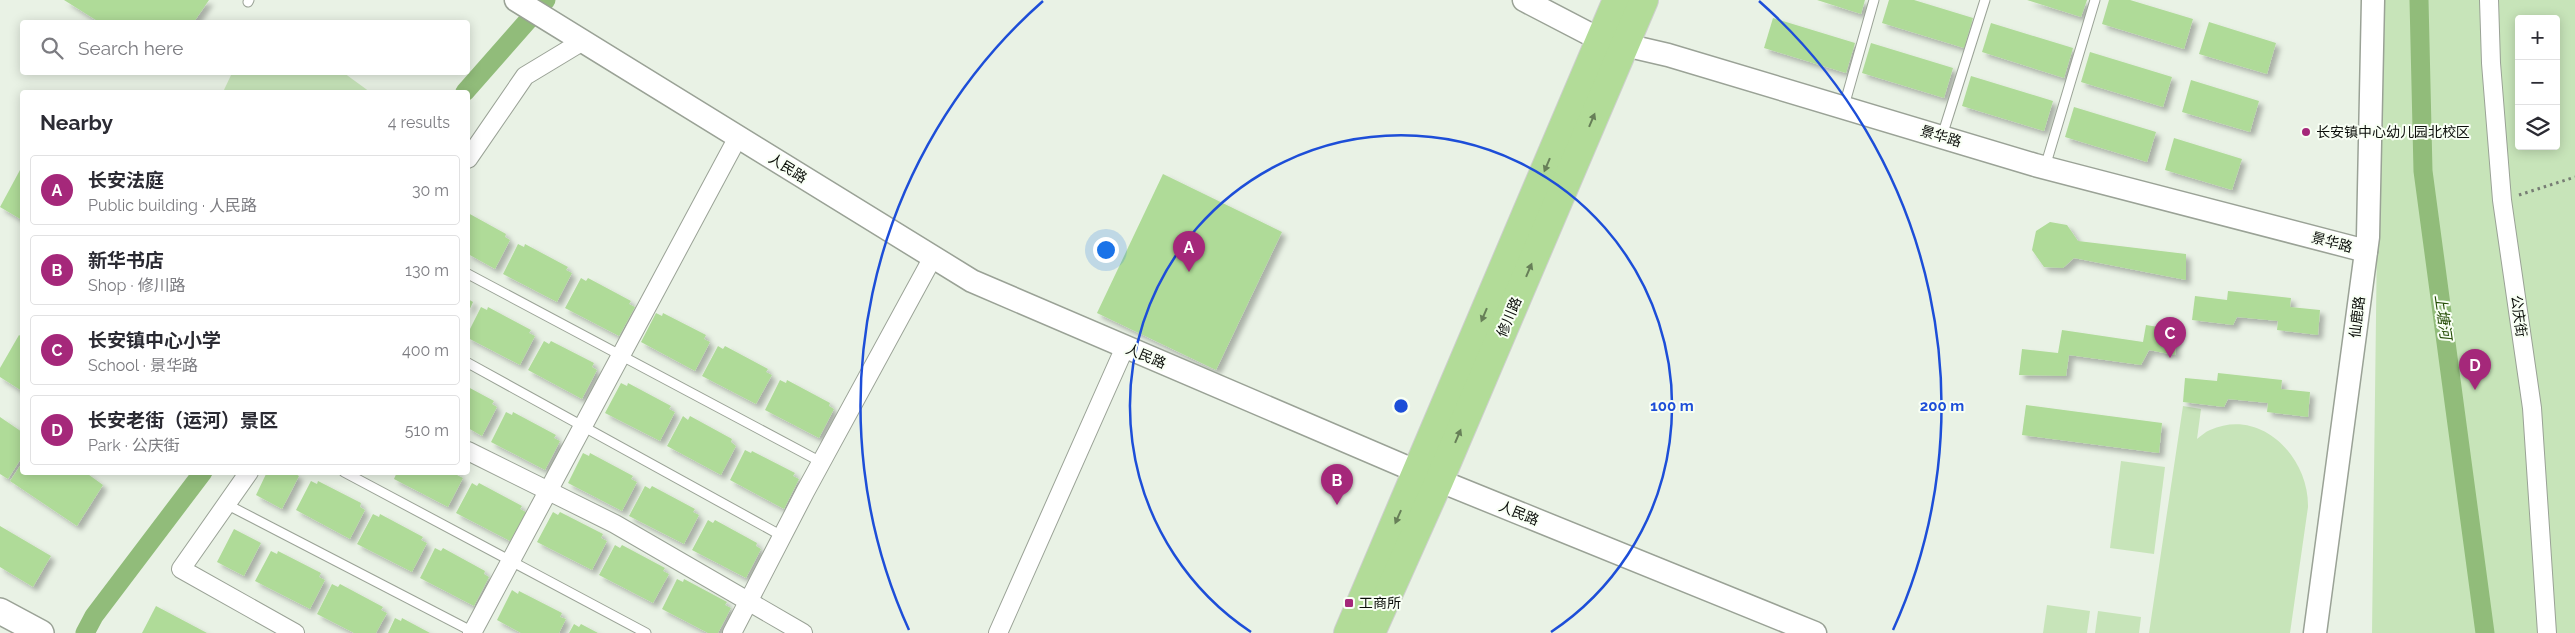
<!DOCTYPE html>
<meta charset="utf-8">
<style>
:root{--surface:#fff;--page:#f7f7f7;--text:#2b2b33;--muted:#7c7c81;--line:#e1e1e2;--accent:#a5287a}
body{margin:0;font-family:Raleway,"Noto Sans SC",sans-serif;background:var(--page);color:var(--text)}
.controls{position:absolute;right:15px;top:15px;display:grid;overflow:hidden;border-radius:5px;box-shadow:0 2px 12px #0003}
.controls button{width:45px;height:45px;display:grid;place-items:center;padding:0;border:0;border-bottom:1px solid var(--line);background:var(--surface);color:var(--text);font:25px sans-serif}
.you{position:absolute;left:1105px;top:249px;width:18px;height:18px;margin:-12px;border:4px solid #fff;border-radius:50%;background:#1a73e8;box-shadow:0 0 0 8px #1a73e833}
.badge{display:grid;place-items:center;width:32px;height:32px;border-radius:50%;background:var(--accent);color:#fff;font-size:16px;font-weight:700}
.pin{position:absolute;translate:-50% -41px;filter:drop-shadow(0 1px 2px #0008)}
.pin::after{content:'';position:absolute;top:26px;width:18px;height:15px;background:inherit;clip-path:polygon(0 0,100% 0,50% 100%)}
.list{margin:0;padding:0;list-style:none}
h2{display:flex;justify-content:space-between;align-items:center;height:65px;margin:0;padding:0 20px;font-size:21px}
h2 small{font-size:16px;font-weight:400;color:var(--muted)}
.list li{display:grid;grid-template-columns:32px 1fr auto;gap:15px;align-items:center;box-sizing:border-box;height:70px;margin:0 10px 10px;padding:0 10px;border:1px solid var(--line);border-radius:5px}
.list b{display:block;font-size:19px;white-space:nowrap}
.list p{margin:0;font-size:16px;white-space:nowrap;color:var(--muted)}
.list em{font-size:16px;font-style:normal;color:var(--muted)}
.icon{flex:none;width:28px;height:28px;fill:none;stroke:currentColor;stroke-width:2;stroke-linecap:round;stroke-linejoin:round}
.map{position:relative;flex:none;width:2575px;height:633px;overflow:hidden}
.search{position:absolute;background:var(--surface);box-shadow:0 2px 12px #0003;left:20px;top:20px;width:450px;height:55px;display:flex;align-items:center;gap:12px;box-sizing:border-box;padding:0 18px;border-radius:5px;color:var(--muted);font-size:19px}
.panel{position:absolute;background:var(--surface);box-shadow:0 2px 12px #0003;left:20px;top:90px;width:450px;height:385px;border-radius:5px}
.map>svg:first-child{display:block}
.park{fill:#c7e4b9;fill-rule:evenodd}
.lines{fill:none;stroke-linecap:round;stroke-linejoin:round}
.canal{stroke:#91bc7a;stroke-width:19}
.building{fill:#afdb98;filter:url(#shadow)}
.service-casing{stroke:#9aa296;stroke-width:11}
.minor-casing{stroke:#9aa296;stroke-width:20}
.tertiary-casing{stroke:#9aa296;stroke-width:25}
.secondary-casing{stroke:#9aa296;stroke-width:28}
.primary-casing{stroke:#cecfce;stroke-width:30}
.path{stroke:#777d74;stroke-width:3;stroke-dasharray:2.5 4;stroke-linecap:butt}
.service{stroke:#fff;stroke-width:9}
.minor{stroke:#fff;stroke-width:18}
.tertiary{stroke:#fff;stroke-width:22}
.secondary{stroke:#fff;stroke-width:25}
.primary{stroke:#b2dc98;stroke-width:28}
.oneway{fill:#677f58}
.ring{fill:none;stroke:#1d4ed8;stroke-width:2.5}
.poi-dot{fill:#a5287a;stroke:#f8fff4;stroke-width:2}
.labels{text-anchor:middle;dominant-baseline:central;stroke-width:4;stroke-linejoin:round;paint-order:stroke}
.poi-label{font-size:14px;fill:#0b0e0a;stroke:#f8fff4;text-anchor:start}
.street-label{font-size:14px;fill:#0b0e0a;stroke:#f8fff4}
.water-label{font-size:15px;font-style:italic;fill:#274e08;stroke:#f8fff4}
.centre{fill:#1d4ed8;stroke:#f8fff4;stroke-width:2.5}
.ring-label{font-size:15px;text-anchor:middle;font-weight:bold;fill:#1d4ed8;stroke:#f8fff4;stroke-width:4;stroke-linejoin:round;paint-order:stroke}
</style>
<div class="map">
<svg width="2575" height="633" viewBox="0 0 2575 633">
<defs>
<filter id="shadow"><feDropShadow dx="4.5" dy="4.5" stdDeviation="2.5" flood-color="#0004"/></filter>
</defs>
<rect width="100%" height="100%" fill="#e9f2e5"/>
<g class="park">
<path d="M2380,0H2575V633H2372ZM2519,19H2556V146H2519Z"/>
<path d="M232,73H344L370,92H223Z"/>
<path d="M2183,406L2201,409L2197,439C2201,436 2205,432 2210,430C2261,407 2309,457 2308,507L2290,633H2149Z"/>
<path d="M2121,461L2165,467L2154,554L2110,548Z"/>
<path d="M2047,605L2090,611L2087,633H2043Z"/>
<path d="M2098,611L2141,617L2139,633H2095Z"/>
</g>
<g class="lines">
<g class="canal">
<path d="M2419,0L2423,171L2485,633"/>
<path d="M465,92L546,0"/>
<path d="M85,633L94,616L203,472"/>
</g>
</g>
<g class="building">
<path d="M64,0H209L194,22H99Z"/>
<path d="M1817,0H1865L1861,14Z"/>
<path d="M1889,0H1914L1973,18L1964,48L1882,23Z"/>
<path d="M2027,0H2087L2081,17Z"/>
<path d="M2109,0H2130L2193,19L2184,49L2102,24Z"/>
<path d="M1773,18L1855,43L1846,73L1764,48Z"/>
<path d="M2209,22L2276,43L2267,74L2199,54Z"/>
<path d="M1991,23L2073,48L2064,78L1982,52Z"/>
<path d="M1871,43L1953,68L1944,98L1862,73Z"/>
<path d="M2090,52L2172,77L2163,107L2081,82Z"/>
<path d="M1971,76L2053,101L2044,131L1962,106Z"/>
<path d="M2191,80L2259,101L2250,132L2182,112Z"/>
<path d="M2074,107L2156,132L2147,162L2065,137Z"/>
<path d="M2174,138L2242,159L2232,190L2165,170Z"/>
<path d="M20,170L22,172V220L0,207Z"/>
<path d="M1163,174L1282,232L1216,370L1097,313Z"/>
<path d="M468,213L506,234L505,237L510,240L495,269L468,254Z"/>
<path d="M2050,222L2067,225L2078,241L2186,254V280L2074,258L2063,268L2044,267L2032,250L2036,231Z"/>
<path d="M518,244L524,247L525,244L568,267L566,270L572,273L557,302L503,274Z"/>
<path d="M581,278L586,281L588,278L631,301L629,304L635,307L619,336L565,308Z"/>
<path d="M2228,291L2291,298L2290,307L2320,310L2318,335L2277,330L2278,321L2237,317L2233,325L2192,320L2195,296L2227,300Z"/>
<path d="M468,299L473,302L468,313Z"/>
<path d="M481,307L487,310L488,307L531,330L529,333L535,336L520,365L468,338V333Z"/>
<path d="M656,313L662,316L663,313L706,335L704,339L710,342L695,371L641,342Z"/>
<path d="M2146,325L2177,330L2175,355L2149,350L2141,365L2069,355L2066,376L2019,375L2022,349L2058,353L2062,330L2143,342Z"/>
<path d="M19,335L22,337V391L0,377V368Z"/>
<path d="M544,341L549,344L551,341L594,363L592,367L597,370L582,399L528,370Z"/>
<path d="M718,346L723,349L725,346L768,369L766,372L772,375L756,404L702,376Z"/>
<path d="M2218,373L2282,380L2281,389L2310,392L2308,417L2267,412L2268,403L2228,399L2224,407L2183,402L2185,378L2217,381Z"/>
<path d="M780,380L786,383L787,380L830,403L829,406L834,409L819,438L765,410Z"/>
<path d="M621,383L627,386L628,383L671,406L669,409L675,412L660,441L605,413Z"/>
<path d="M468,387L494,401L492,404L497,407L482,436L468,428Z"/>
<path d="M2026,405L2162,423L2159,453L2022,435Z"/>
<path d="M506,412L512,415L513,412L556,435L554,438L560,441L545,470L491,442Z"/>
<path d="M683,416L688,420L690,416L732,439L731,442L736,446L721,475L667,446Z"/>
<path d="M0,417L22,432V457L8,479L0,474Z"/>
<path d="M745,450L751,453L752,451L795,473L793,476L799,479L784,509L730,480Z"/>
<path d="M583,453L589,456L590,453L633,476L631,479L637,482L622,511L568,483Z"/>
<path d="M22,463V472H85L103,485L77,526L10,481Z"/>
<path d="M267,472H292L299,476L282,509L256,495Z"/>
<path d="M397,472H459L457,475L463,478L448,507L394,479Z"/>
<path d="M311,481L317,484L318,481L361,503L360,507L365,510L350,539L296,510Z"/>
<path d="M472,483L477,486L479,483L522,506L520,509L526,512L510,541L456,513Z"/>
<path d="M645,486L650,489L652,486L695,509L693,512L699,515L684,544L629,516Z"/>
<path d="M553,512L558,515L560,512L603,534L601,538L607,541L592,570L537,542Z"/>
<path d="M373,514L379,517L380,514L423,537L421,540L427,543L412,572L357,544Z"/>
<path d="M708,520L713,523L715,520L757,543L756,546L761,549L746,578L692,550Z"/>
<path d="M0,526L51,556L33,587L0,567Z"/>
<path d="M234,529L261,543L244,576L217,562Z"/>
<path d="M615,545L620,548L622,545L665,568L663,571L669,574L653,603L599,575Z"/>
<path d="M435,548L441,551L443,548L485,571L484,574L489,577L474,606L420,578Z"/>
<path d="M271,551L277,554L278,551L321,573L319,577L325,580L310,609L255,581Z"/>
<path d="M677,579L683,582L684,579L727,602L725,605L731,608L718,633H708L662,609Z"/>
<path d="M332,584L338,587L340,584L383,607L381,610L387,613L376,633H354L317,614Z"/>
<path d="M512,590L518,594L519,591L562,613L560,617L566,619L559,633H521L497,620Z"/>
<path d="M156,606L207,633H142Z"/>
<path d="M395,618L401,621L402,618L430,633H388Z"/>
<path d="M574,624L579,627L581,624L598,633H569Z"/>
</g>
<g class="lines">
<g class="service-casing">
<g id="service">
<path d="M248,2L249,0"/>
<path d="M1844,106L1874,0"/>
<path d="M1942,136L1985,0"/>
<path d="M2045,167L2095,0"/>
<path d="M468,274L821,462"/>
<path d="M468,363L782,536"/>
<path d="M344,472L646,633"/>
<path d="M226,504L475,633"/>
</g>
</g>
<g class="minor-casing">
<g id="minor">
<path d="M2489,0L2491,63L2502,200L2532,408L2547,633"/>
<path d="M468,159L525,76L583,41"/>
<path d="M468,451L615,524L803,633"/>
<path d="M249,472L181,569L295,633"/>
<path d="M472,633L738,137"/>
<path d="M732,633L805,492L933,257"/>
<path d="M998,633L1125,347"/>
</g>
</g>
<g class="tertiary-casing">
<g id="tertiary">
<path d="M516,0L972,281L1418,472L1815,633"/>
<path d="M1524,0L1599,39L1668,55L2035,165L2366,251"/>
<path d="M2315,633L2368,237L2373,0"/>
</g>
</g>
<g class="secondary-casing">
<path id="secondary" d="M0,611L41,633"/>
</g>
<g class="primary-casing">
<g id="primary">
<path d="M1348,633L1617,0"/>
<path d="M1371,633L1439,481L1644,0"/>
</g>
</g>
<path class="path" d="M2519,195L2575,177"/>
<use href="#service" class="service"/>
<use href="#minor" class="minor"/>
<use href="#tertiary" class="tertiary"/>
<use href="#secondary" class="secondary"/>
<use href="#primary" class="primary"/>
</g>
<defs><path id="oneway-solid" d="M-6-.8H1V-3.2L6.5 0L1 3.2V.8H-6Z" transform="scale(1.25)"/></defs>
<g class="oneway">
<use href="#oneway-solid" transform="translate(1592 120) rotate(-67)"/>
<use href="#oneway-solid" transform="translate(1547 165) rotate(113)"/>
<use href="#oneway-solid" transform="translate(1529 270) rotate(-67)"/>
<use href="#oneway-solid" transform="translate(1484 315) rotate(113)"/>
<use href="#oneway-solid" transform="translate(1458 436) rotate(-67)"/>
<use href="#oneway-solid" transform="translate(1398 517) rotate(114)"/>
</g>
<g class="ring">
<path d="M1251 632A271 271 0 1 1 1551 632"/>
<path d="M909 630A541 541 0 0 1 1043 1M1759 1A541 541 0 0 1 1893 630"/>
</g>
<g class="poi-dot">
<circle cx="2306" cy="132" r="5"/>
<rect x="1344" y="598" width="10" height="10" rx="2.5"/>
</g>
<g class="labels">
<g class="poi-label">
<text x="2316" y="132">长安镇中心幼儿园北校区</text>
<text x="1359" y="603">工商所</text>
</g>
<g class="street-label">
<text transform="translate(1941 136) rotate(17)">景华路</text>
<text transform="translate(788 168) rotate(32)">人民路</text>
<text transform="translate(2332 242) rotate(15)">景华路</text>
<text transform="translate(2519 316) rotate(82)">公庆街</text>
<text transform="translate(1509 317) rotate(-67)">修川路</text>
<text transform="translate(2357 317) rotate(-83)">仙鹿路</text>
<text transform="translate(1146 356) rotate(23)">人民路</text>
<text transform="translate(1519 513) rotate(22)">人民路</text>
</g>
<g class="water-label">
<text transform="translate(2443 317) rotate(82)">上塘河</text>
</g>
</g>
<circle cx="1401" cy="406" r="8" class="centre"/>
<g class="ring-label">
<text x="1672" y="411">100 m</text>
<text x="1942" y="411">200 m</text>
</g>
</svg>
<div class="controls">
<button>+</button>
<button>−</button>
<button><svg class="icon" aria-label="layers" viewBox="0 0 24 24"><path d="M12 4l9 5-9 5-9-5zM3 14l9 5 9-5"/></svg></button>
</div>
<div class="you"></div>
<div class="pin badge" style="left:1189px;top:272px">A</div>
<div class="pin badge" style="left:1337px;top:505px">B</div>
<div class="pin badge" style="left:2170px;top:358px">C</div>
<div class="pin badge" style="left:2475px;top:390px">D</div>
<div class="search"><svg class="icon" aria-label="search" viewBox="0 0 24 24"><circle cx="10" cy="10" r="6"/><path d="M15 15l6 6"/></svg>Search here</div>
<section class="panel">
<h2>Nearby<small>4 results</small></h2>
<ul class="list">
<li><span class="badge">A</span><div><b>长安法庭</b><p>Public building · 人民路</p></div><em>30 m</em></li>
<li><span class="badge">B</span><div><b>新华书店</b><p>Shop · 修川路</p></div><em>130 m</em></li>
<li><span class="badge">C</span><div><b>长安镇中心小学</b><p>School · 景华路</p></div><em>400 m</em></li>
<li><span class="badge">D</span><div><b>长安老街（运河）景区</b><p>Park · 公庆街</p></div><em>510 m</em></li>
</ul>
</section>
</div>
